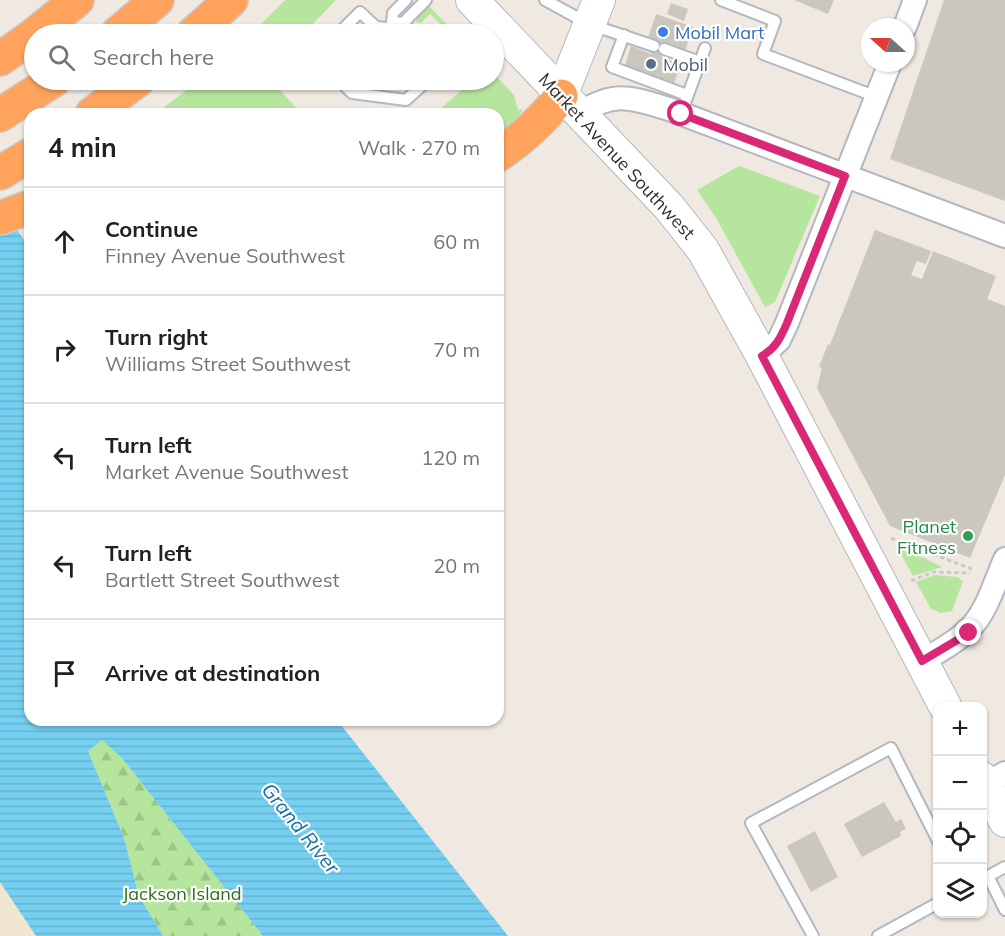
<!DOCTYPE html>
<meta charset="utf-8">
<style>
:root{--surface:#fff;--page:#f6f6f6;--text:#202124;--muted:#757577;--line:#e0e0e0}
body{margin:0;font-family:Mulish,sans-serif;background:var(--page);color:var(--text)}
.controls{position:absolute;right:18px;bottom:18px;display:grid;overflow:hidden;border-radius:12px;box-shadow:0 2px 4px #0004}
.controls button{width:54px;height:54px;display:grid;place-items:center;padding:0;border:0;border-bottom:2px solid var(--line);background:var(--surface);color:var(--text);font:30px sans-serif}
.compass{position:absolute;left:861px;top:18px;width:54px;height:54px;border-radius:50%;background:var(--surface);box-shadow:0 2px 4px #0004;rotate:291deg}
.stop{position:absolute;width:18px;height:18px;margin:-14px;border:4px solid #db2777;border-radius:50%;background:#fff}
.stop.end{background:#db2777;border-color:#fff;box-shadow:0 2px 6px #0008}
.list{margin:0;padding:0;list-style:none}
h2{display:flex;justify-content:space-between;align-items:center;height:78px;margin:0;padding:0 24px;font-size:26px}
h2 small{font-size:20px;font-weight:400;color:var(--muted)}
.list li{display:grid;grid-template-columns:39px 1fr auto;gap:18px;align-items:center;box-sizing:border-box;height:108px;padding:0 24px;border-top:2px solid var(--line)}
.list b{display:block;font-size:22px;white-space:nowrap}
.list p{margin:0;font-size:20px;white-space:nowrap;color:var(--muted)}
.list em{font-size:20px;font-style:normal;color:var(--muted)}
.icon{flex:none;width:33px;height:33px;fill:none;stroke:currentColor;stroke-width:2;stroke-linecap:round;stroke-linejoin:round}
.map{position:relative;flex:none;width:1005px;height:936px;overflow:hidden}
.search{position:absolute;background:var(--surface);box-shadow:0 2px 4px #0004;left:24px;top:24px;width:480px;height:66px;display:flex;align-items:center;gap:15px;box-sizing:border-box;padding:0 21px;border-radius:33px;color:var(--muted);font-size:22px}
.panel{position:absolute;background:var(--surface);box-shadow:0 2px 4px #0004;left:24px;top:108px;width:480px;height:618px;border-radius:18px}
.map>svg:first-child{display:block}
.education{fill:#f0e6d1}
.green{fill:#b6e59e}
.forest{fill:url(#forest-firs)}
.water{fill:url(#water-rules)}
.building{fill:#cbc7bf}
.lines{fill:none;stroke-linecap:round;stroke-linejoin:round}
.lane-casing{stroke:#b4b7c1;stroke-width:14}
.street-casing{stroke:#b4b7c1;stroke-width:26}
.secondary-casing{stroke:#b4b7c1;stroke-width:34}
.highway-casing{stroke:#c9c9c9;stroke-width:36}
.path{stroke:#c9c9c9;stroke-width:3;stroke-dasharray:4.5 3;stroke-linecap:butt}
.lane{stroke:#fff;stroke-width:10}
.street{stroke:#fff;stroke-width:22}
.secondary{stroke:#fff;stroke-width:32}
.highway{stroke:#ffa35c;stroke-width:33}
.route{stroke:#db2777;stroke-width:8}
.shop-dot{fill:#3f7fe0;stroke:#fff;stroke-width:2}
.service-dot{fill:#5c6f8a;stroke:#fff;stroke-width:2}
.leisure-dot{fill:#2e9e5b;stroke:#fff;stroke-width:2}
.labels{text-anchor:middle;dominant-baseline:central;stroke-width:4.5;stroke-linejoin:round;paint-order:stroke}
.shop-label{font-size:18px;fill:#366cbe;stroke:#fff;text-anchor:start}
.service-label{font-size:18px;fill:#4e5e75;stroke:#fff;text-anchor:start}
.street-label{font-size:18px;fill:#2e2e2e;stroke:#fff}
.leisure-label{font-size:18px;fill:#27864d;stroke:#fff;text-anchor:end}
.park-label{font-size:18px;fill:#2c6e1b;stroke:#fff}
.water-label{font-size:20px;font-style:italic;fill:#0d6fa3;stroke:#fff}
</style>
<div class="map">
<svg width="1005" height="936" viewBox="0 0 1005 936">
<defs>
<pattern id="forest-firs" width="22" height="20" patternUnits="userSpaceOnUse" patternTransform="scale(1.5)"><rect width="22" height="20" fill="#b6e59e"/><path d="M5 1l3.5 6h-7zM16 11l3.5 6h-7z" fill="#9dc588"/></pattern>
<pattern id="water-rules" width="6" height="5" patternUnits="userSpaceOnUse" patternTransform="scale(1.5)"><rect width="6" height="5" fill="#75cff0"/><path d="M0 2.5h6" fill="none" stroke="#66b2ce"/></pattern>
</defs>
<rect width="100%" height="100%" fill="#efe9e1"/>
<path class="education" d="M0,882L36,936H0Z"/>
<g class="green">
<path d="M285,0H336L303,34H251Z"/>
<path d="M429,6L456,34H450L430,14L421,23L416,22V16Z"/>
<path d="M494,74L514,95L518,110L523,109L515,122L498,136V114H435L470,82L468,80H494Z"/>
<path d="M200,80H280L275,85L302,114H155Z"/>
<path d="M739,166L820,196L775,302L765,307L716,218L697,190Z"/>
<path d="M898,549L914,553L942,567L913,576Z"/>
<path d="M935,575L957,577L963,581L952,611L941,613L931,609L916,582Z"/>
</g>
<path class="forest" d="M102,739L121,757L263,936H163L139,896L124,838L88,751Z"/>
<path class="water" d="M0,204L30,249V720H337L508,936H263L121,757L102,740L88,751L124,838L139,896L163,936H36L0,882Z"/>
<g class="building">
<path d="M794,0H834L828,14Z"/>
<path d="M944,0H1005V201L890,159Z"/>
<path d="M671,3L688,9L684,21L667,14Z"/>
<path d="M656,14L693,27L685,51L666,44L661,57L681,64L673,86L624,68L631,46L651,54L656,41L648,38Z"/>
<path d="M875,230L931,251L926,264L917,261L911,275L922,279L933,251L996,276L987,299L1005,306V475L970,558L890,526L817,388L822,368L819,367L828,344L830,345Z"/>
<path d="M884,802L896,822L901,819L906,829L900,832L901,836L862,857L844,824Z"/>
<path d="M815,831L838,877L811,892L787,846Z"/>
</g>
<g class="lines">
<g class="lane-casing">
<g id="lane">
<path d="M406,0L393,13L392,22L403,23L414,34"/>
<path d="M545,0L589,24L654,46"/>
<path d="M721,0L775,21L763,54L877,97"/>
<path d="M403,23L426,0"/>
<path d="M338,34L360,12L376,27L387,28L386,34"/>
<path d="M624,35L612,67L687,95"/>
<path d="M664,49L700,62"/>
<path d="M342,83L352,93L406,100L428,80"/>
<path d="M681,114L705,48"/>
<path d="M988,876L1005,910"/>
<path d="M983,879L1005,867"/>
<path d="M813,936L751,823L891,748L938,841"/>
<path d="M878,936L938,903"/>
</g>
</g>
<g class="street-casing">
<g id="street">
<path d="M905,27L915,0"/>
<path d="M580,113C616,90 631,98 669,109L1005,236"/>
<path d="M762,356L779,340L787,323L890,63"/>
<path d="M922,661C981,628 980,621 1005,559"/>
<path d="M986,784L1005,773"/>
</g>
</g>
<g class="secondary-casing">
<g id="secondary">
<path d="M472,0L669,207L703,250L762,356L945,706"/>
<path d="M561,96L599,0"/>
<path d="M982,778L1005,821"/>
</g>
</g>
<g class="highway-casing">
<g id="highway">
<path d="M35,34L77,0"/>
<path d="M117,34L157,0"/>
<path d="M193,34L231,0"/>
<path d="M0,59L34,35"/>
<path d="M92,114L138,80"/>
<path d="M0,115L54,80"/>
<path d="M498,155C523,138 543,120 561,96"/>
<path d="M0,173L30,155"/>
<path d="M0,218L30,207"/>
</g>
</g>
<g class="path">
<path d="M891,538L972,569"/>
<path d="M911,581L933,572L970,573"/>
</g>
<use href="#lane" class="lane"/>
<use href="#street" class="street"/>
<use href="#secondary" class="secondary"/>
<use href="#highway" class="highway"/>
</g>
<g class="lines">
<path class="route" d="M681,114L845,176L787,323C781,337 776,348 762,356L922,661L969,633"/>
</g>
<circle class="shop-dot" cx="663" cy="32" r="6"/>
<circle class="service-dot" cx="651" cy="64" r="6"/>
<circle class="leisure-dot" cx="968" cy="536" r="6"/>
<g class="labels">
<g class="shop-label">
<text x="675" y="32">Mobil Mart</text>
</g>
<g class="service-label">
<text x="663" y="64">Mobil</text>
</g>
<g class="street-label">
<text transform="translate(617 156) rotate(47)">Market Avenue Southwest</text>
</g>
<g class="leisure-label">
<text x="956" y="526">Planet<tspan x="956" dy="21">Fitness</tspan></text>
</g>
<g class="park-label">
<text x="182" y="893">Jackson Island</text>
</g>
<g class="water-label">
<text transform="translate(301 828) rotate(51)">Grand River</text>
</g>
</g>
</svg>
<div class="controls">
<button>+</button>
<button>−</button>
<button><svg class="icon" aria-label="locate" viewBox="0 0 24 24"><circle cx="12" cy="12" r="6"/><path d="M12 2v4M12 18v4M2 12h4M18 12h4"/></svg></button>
<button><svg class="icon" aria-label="layers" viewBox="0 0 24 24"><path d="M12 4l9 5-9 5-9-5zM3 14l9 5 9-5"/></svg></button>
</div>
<svg class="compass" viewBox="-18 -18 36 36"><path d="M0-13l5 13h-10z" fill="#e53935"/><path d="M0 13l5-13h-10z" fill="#757577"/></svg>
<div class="stop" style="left:681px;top:114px"></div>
<div class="stop end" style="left:969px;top:633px"></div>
<div class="search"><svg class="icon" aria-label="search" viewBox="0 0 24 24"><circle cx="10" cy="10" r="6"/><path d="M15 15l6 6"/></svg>Search here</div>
<section class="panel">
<h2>4 min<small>Walk · 270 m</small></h2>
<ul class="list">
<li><svg class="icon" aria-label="ahead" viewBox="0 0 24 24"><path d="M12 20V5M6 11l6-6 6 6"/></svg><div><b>Continue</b><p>Finney Avenue Southwest</p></div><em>60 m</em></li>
<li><svg class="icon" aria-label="right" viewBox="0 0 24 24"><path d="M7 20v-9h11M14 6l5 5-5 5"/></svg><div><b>Turn right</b><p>Williams Street Southwest</p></div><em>70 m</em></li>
<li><svg class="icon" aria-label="left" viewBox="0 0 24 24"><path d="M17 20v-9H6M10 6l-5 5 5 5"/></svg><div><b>Turn left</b><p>Market Avenue Southwest</p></div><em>120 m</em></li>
<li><svg class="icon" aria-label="left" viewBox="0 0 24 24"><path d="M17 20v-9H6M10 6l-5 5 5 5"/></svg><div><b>Turn left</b><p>Bartlett Street Southwest</p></div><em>20 m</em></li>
<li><svg class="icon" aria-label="arrive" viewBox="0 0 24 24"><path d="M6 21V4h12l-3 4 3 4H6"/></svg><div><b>Arrive at destination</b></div></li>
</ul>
</section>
</div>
